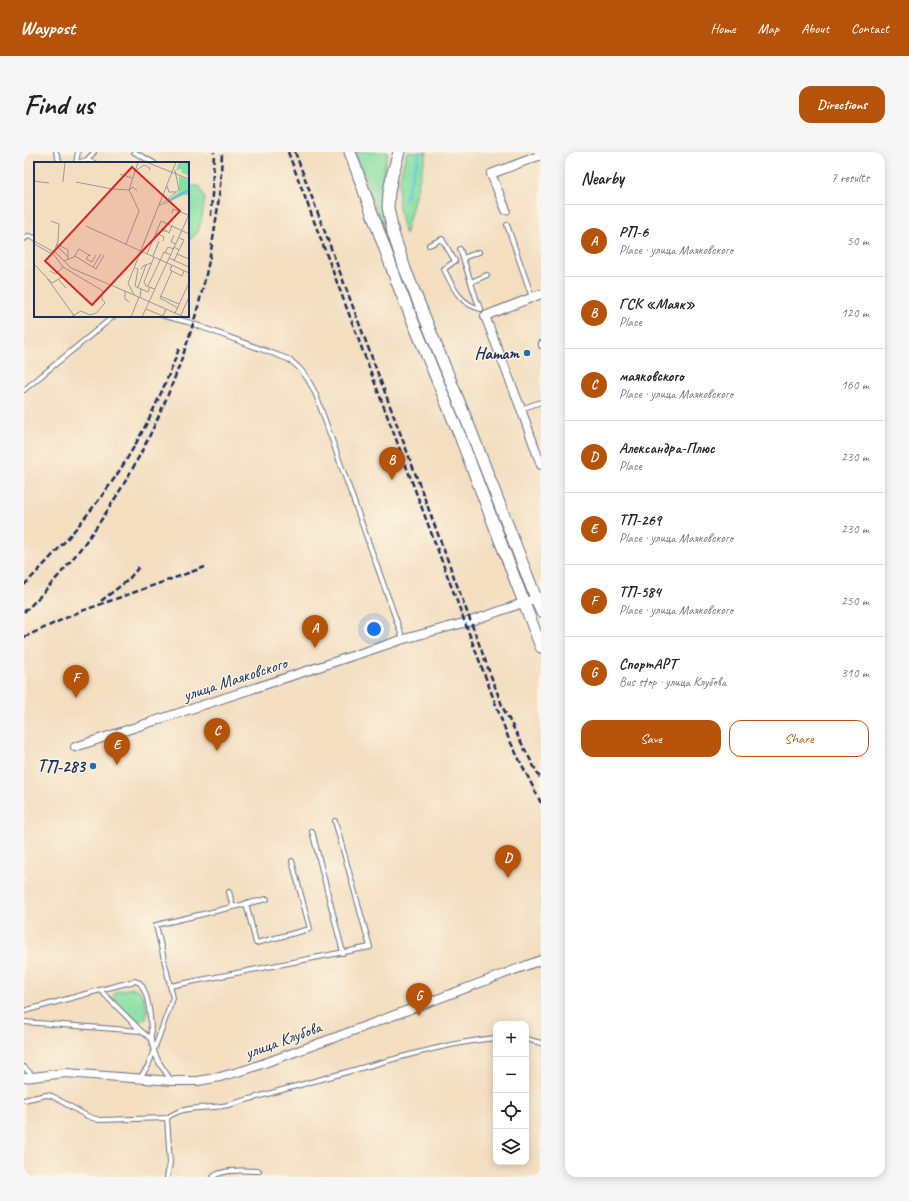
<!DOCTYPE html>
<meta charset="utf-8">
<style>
:root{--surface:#fff;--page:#f6f6f6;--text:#222;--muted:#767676;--line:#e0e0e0;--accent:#b45309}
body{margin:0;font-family:Caveat,sans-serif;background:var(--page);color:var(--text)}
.controls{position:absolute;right:12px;bottom:12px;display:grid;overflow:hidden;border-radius:8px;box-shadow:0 2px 10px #0003}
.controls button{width:36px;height:36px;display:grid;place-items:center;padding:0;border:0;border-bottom:1px solid var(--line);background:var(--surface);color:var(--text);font:20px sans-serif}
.you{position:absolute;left:350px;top:477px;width:14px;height:14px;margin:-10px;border:3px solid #fff;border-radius:50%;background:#1a73e8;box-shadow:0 0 0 6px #1a73e833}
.badge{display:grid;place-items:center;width:26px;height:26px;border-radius:50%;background:var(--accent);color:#fff;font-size:13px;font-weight:700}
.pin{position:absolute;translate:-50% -33px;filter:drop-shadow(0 1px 2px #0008)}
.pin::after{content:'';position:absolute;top:21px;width:14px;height:12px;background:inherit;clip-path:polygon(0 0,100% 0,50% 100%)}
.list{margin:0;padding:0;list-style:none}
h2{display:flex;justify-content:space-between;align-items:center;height:52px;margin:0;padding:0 16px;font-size:17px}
h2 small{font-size:13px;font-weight:400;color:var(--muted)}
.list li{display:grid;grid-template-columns:26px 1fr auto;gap:12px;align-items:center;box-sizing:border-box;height:72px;padding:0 16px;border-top:1px solid var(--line)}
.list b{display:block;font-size:15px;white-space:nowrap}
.list p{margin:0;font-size:13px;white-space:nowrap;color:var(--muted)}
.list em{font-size:13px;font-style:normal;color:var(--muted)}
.actions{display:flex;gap:8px;padding:12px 16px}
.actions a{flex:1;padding:9px 0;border:1px solid var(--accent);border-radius:12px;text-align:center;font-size:14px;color:var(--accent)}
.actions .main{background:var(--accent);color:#fff}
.icon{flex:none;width:22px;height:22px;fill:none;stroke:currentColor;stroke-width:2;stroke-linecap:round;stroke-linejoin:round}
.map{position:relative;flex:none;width:517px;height:1025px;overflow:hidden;border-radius:12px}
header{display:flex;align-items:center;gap:24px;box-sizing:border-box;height:56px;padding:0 20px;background:var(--accent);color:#fff}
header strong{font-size:19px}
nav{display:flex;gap:22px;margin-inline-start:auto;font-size:14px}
.intro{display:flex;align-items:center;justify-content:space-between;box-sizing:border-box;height:96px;padding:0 24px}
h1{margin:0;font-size:28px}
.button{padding:10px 18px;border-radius:12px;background:var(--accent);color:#fff;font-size:14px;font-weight:700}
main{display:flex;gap:24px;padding:0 24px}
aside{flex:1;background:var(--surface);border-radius:12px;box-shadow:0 2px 10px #0003}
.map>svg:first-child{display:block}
.green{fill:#85dea3;stroke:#508680}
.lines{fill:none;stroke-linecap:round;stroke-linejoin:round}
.stream{stroke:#61c4df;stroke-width:2.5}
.lane-casing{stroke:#676c80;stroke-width:6}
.street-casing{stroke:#676c80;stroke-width:10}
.secondary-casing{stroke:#676c80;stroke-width:13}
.lane{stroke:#fff;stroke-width:4}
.street{stroke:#fff;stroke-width:8}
.secondary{stroke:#fff;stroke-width:11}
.rail{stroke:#1b2f5e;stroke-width:2.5;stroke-dasharray:6 3;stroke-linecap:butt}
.poi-dot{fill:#1f6fb2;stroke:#fcf5e5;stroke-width:1.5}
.labels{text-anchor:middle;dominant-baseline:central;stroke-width:3;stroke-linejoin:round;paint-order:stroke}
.poi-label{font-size:17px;font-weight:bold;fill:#1b2f5e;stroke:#fcf5e5;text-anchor:end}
.street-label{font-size:17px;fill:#1b2f5e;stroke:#fcf5e5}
.inset-river{fill:none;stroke:#61c4df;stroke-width:2}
.inset-road{fill:none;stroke:#9d9899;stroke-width:1}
.view{fill:#d62828;fill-opacity:0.15;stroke:#d62828;stroke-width:2}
.inset-edge{fill:none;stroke:#1b2f5e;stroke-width:2}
</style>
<header>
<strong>Waypost</strong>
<nav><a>Home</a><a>Map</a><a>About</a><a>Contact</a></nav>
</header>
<div class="intro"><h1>Find us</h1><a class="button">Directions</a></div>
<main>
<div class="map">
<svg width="517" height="1025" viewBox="0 0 517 1025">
<rect width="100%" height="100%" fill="#fcf5e5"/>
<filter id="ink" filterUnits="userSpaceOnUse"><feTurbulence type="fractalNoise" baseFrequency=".025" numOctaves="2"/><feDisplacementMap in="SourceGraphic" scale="8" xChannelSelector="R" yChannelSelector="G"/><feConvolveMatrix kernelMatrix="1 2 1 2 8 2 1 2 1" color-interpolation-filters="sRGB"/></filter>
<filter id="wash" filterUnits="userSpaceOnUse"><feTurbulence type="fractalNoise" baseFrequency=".012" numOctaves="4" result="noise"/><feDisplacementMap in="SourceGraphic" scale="16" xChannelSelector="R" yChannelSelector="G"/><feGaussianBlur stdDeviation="0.9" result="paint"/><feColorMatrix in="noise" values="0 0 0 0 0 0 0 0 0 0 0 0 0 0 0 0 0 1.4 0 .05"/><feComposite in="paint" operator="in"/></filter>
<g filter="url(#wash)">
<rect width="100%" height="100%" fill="#f3dec0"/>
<g class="green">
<path d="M331,0H364C355,33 356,50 361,83Z"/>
<path d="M383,0H403L398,17L381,83C379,74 376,65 375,56C373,37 377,18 383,0Z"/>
<path d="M167,34H176L181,47L178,65L174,80L164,89V65Z"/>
<path d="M109,836C120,837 126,860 121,868L116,869C108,867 93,851 89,843L91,840Z"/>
</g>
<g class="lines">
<path class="stream" d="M381,46L396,0"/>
</g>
</g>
<g filter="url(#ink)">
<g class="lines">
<g class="lane-casing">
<g id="lane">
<path d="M32,0L36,11"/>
<path d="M110,0L130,11"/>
<path d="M63,8L70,11"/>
<path d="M52,11L54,0"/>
<path d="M53,11L63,8L70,0"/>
<path d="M483,73L508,145"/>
<path d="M0,87L4,84L11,86"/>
<path d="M405,93L418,87L431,109L420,117C429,135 435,152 457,157"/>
<path d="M436,97L453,149L457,157"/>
<path d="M439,106L455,100"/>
<path d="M447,130L463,123"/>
<path d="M140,164L164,170L264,207C278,216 285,228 292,243L379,487"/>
<path d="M517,191V194"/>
<path d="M0,238L90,164"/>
<path d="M497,257L517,250"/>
<path d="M288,679L319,801"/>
<path d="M205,740L209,755"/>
<path d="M222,751L232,791L286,777L268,709"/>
<path d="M146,834L346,795L311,669"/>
<path d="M76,838L107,830L111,829L116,831C126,844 127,871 127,887"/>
<path d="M0,859L76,838L117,879"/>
<path d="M0,870L117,879L127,887C130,905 137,914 147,928"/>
<path d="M502,887L517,891"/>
<path d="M0,915L10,925"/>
<path d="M116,926L124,914L149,846L132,773L243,747"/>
<path d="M0,948L22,943L28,944L63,964L75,968L143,966C161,952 184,958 204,953C252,940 300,926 348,913C388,902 430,890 472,886"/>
<path d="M143,1025L146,1011L143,966"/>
<path d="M189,1025C200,1016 221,1019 235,1019"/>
</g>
</g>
<g class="street-casing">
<g id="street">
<path d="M482,58L467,22L517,3"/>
<path d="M517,142L461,164L497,257L517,313"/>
<path d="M51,595L380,487L447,469L516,445"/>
<path d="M0,926L42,921L148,929H174L196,925L224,917L315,884L517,808"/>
</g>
</g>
<g class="secondary-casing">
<g id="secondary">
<path d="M326,0L374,133L436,284L517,495"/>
<path d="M375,0L368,24L365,40L364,55L369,81L381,117L447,279L517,459"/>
</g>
</g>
<use href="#lane" class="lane"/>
<use href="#street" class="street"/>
<use href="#secondary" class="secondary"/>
<g class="rail">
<path d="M264,0L484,585L517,651"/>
<path d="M271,0L479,556L517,628"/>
<path d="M187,64L190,0"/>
<path d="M0,433C31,402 59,370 85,334C115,292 138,243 156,194"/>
<path d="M77,449L104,428L115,415"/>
<path d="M0,460C118,348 193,162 198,0"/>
<path d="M0,485L55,460L181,415"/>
</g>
</g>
</g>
<g class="poi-dot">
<circle cx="503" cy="201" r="4"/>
<circle cx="69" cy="614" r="4"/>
</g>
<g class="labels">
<g class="poi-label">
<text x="495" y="201">Hamam</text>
<text x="61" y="614">ТП-283</text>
</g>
<g class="street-label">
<text transform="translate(211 527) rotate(-18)">улица Маяковского</text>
<text transform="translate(259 888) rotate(-20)">улица Клубова</text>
</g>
</g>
<g transform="translate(10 10)">
<rect width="155" height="155" fill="#f3dec0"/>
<path d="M145,0H155V14L147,10L148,7L142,8ZM145,14L155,18V33H149L126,45L145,30Z" fill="#85dea3"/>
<path class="inset-river" d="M134,39L155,28"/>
<path class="inset-road" d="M112,0L155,17M142,0L94,121L100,133L150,155M100,10L110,3L116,6L115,8M86,12L98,16M0,19L15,21M29,20L31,0M42,20L78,27L95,28L99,25L103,29M133,24L135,30H142M125,44L145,28L141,8M17,59L25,62L24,79L20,90M52,64L155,111M133,69H128L129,66L135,71L138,64M122,71L130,75L129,79M140,73L137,80L142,82M0,79L22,91L37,106L100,133M0,82L20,93L29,105L69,129L68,137L71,141L62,151L56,153L47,149L37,155M23,82L34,88V95M92,82L105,49L95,28L104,0M22,83L34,95V98M140,85L145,88L150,78L145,76M131,91L134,85L140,87M113,92L127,59L155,72M143,92L155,97M55,93L52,97L58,100L62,93M41,94L62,107L70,93M119,94L125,79M120,95L110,120L112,124L121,127M135,96L155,105M30,99L40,95L45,87L57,94M140,99L145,88M0,102L18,121L28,115L33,118M138,103L136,108L148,114L150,109M59,105L67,92M101,106L104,107L101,124L107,127M107,107L109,104L117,101M16,109L22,112L29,105M138,109L126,136L144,146M13,116L41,155M24,117L32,126M114,124L130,90L137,93M104,125L112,103M91,129V137L95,140M126,134L145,142M106,136L107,127L114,130L116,125M112,147L129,154L132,147M141,151L155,121M97,155L105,135M108,155L154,55V53L139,47L138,51M146,155L155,135"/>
<path class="view" d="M98,5L146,49L58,143L11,99Z"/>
<rect width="155" height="155" class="inset-edge"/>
</g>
</svg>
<div class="controls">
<button>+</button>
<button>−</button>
<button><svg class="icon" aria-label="locate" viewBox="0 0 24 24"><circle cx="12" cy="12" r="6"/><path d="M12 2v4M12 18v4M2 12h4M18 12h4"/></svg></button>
<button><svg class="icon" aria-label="layers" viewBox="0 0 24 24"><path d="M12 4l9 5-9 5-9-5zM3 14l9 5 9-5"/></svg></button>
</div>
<div class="you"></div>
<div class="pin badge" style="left:291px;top:496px">A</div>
<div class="pin badge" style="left:368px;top:328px">B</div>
<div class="pin badge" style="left:193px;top:599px">C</div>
<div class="pin badge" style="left:484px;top:726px">D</div>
<div class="pin badge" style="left:93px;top:613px">E</div>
<div class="pin badge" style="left:52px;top:546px">F</div>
<div class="pin badge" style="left:395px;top:864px">G</div>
</div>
<aside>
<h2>Nearby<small>7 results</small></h2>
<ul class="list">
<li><span class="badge">A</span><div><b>РП-6</b><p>Place · улица Маяковского</p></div><em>50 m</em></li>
<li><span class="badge">B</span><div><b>ГСК «Маяк»</b><p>Place</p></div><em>120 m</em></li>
<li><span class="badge">C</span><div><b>маяковского</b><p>Place · улица Маяковского</p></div><em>160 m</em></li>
<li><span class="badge">D</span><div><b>Александра-Плюс</b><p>Place</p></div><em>230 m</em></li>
<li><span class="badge">E</span><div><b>ТП-269</b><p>Place · улица Маяковского</p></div><em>230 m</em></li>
<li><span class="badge">F</span><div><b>ТП-584</b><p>Place · улица Маяковского</p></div><em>250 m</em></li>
<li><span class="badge">G</span><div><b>СпортАРТ</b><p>Bus stop · улица Клубова</p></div><em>310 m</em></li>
</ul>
<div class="actions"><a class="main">Save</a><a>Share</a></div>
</aside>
</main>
